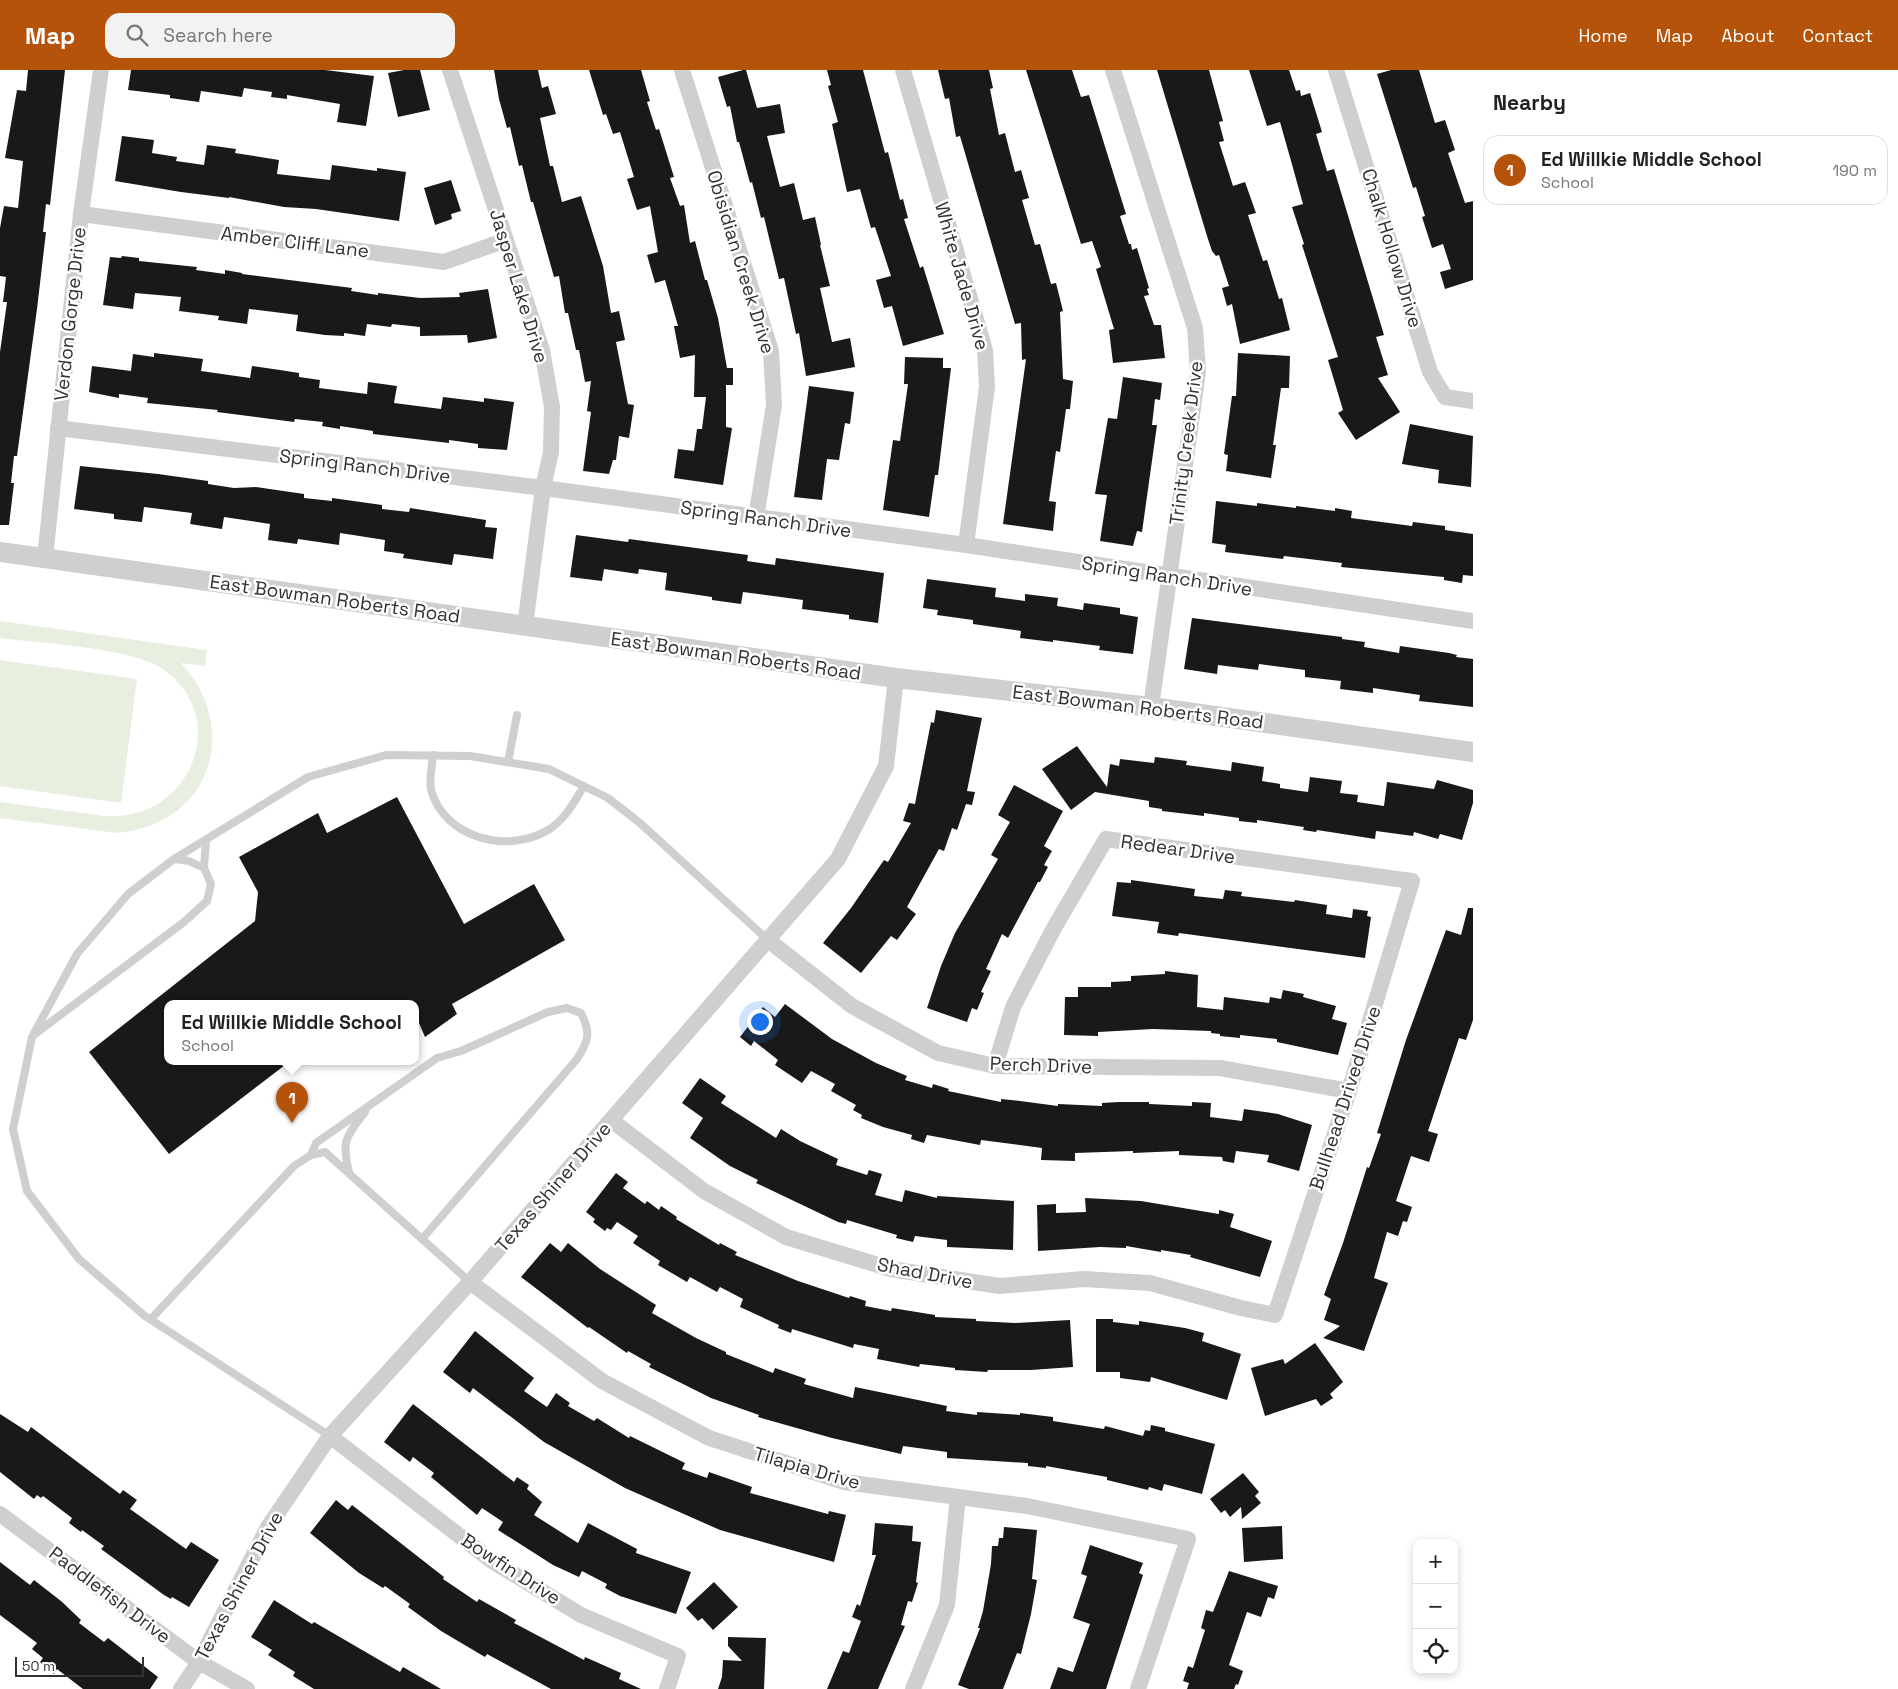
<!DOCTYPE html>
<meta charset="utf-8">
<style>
:root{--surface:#fff;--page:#f2f2f2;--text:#222;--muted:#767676;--line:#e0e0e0;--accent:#b45309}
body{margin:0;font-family:"Space Grotesk",sans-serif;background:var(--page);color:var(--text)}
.controls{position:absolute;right:15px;bottom:15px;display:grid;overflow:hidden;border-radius:10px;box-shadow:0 2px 8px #0003}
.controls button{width:45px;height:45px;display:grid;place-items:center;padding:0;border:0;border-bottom:1px solid var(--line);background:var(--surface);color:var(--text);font:25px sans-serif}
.scale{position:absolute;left:15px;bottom:12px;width:129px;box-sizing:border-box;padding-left:5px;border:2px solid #323232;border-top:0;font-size:14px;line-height:18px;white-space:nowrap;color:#323232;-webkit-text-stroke:4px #fff;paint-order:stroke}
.you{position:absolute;left:759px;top:951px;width:18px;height:18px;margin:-12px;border:4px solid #fff;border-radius:50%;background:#1a73e8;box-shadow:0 0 0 8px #1a73e833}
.badge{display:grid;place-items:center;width:32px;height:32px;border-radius:50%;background:var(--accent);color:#fff;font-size:16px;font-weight:700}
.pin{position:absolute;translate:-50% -41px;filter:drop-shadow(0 1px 2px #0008)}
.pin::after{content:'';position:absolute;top:26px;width:18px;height:15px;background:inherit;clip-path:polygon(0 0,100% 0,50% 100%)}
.popup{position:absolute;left:164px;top:930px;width:255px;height:65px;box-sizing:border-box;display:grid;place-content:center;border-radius:10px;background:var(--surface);filter:drop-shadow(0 1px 4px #0005);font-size:16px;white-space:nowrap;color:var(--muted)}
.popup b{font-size:19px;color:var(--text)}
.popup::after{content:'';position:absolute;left:50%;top:100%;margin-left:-10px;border:10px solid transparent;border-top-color:var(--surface)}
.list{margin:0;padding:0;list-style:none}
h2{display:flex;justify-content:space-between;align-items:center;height:65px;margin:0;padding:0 20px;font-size:21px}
h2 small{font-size:16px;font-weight:400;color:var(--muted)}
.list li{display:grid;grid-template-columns:32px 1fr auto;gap:15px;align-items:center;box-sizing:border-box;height:70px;margin:0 10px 10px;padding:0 10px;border:1px solid var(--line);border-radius:15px}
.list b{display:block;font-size:19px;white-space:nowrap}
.list p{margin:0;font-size:16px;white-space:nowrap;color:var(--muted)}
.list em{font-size:16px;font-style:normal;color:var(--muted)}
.icon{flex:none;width:28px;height:28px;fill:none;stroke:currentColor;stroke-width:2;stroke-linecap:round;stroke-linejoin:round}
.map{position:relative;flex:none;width:1473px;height:1619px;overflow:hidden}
header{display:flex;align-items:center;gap:30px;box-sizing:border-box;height:70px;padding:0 25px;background:var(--accent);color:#fff}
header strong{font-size:24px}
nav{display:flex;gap:28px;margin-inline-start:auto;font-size:18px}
.search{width:350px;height:45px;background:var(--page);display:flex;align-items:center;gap:12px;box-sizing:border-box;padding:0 18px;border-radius:15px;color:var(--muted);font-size:19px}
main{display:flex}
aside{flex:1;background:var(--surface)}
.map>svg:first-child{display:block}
.green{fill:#e8eee0}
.building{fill:#191919}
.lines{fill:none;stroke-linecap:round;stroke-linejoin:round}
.service{stroke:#cfcfcf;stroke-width:8}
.minor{stroke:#cfcfcf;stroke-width:16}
.tertiary{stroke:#cfcfcf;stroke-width:20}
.labels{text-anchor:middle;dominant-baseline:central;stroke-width:5;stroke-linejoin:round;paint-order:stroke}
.street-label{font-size:19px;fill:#323232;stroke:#fff}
</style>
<header>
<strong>Map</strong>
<div class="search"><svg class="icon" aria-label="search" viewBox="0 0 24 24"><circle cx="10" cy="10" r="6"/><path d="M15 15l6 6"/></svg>Search here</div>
<nav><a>Home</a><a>Map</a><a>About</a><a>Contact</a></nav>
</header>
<main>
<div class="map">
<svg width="1473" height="1619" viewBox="0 0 1473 1619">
<rect width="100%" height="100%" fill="#fff"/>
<g class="green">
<path d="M0,551L207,580L205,596L181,593C242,660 210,754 118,763L0,748V732L105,746C190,752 233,648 163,599C133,578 39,573 0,568Z"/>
<path d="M0,590L137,609L121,733L0,716Z"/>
</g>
<g class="building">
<path d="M28,0H65L50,135L46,134L43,162H46L37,239L17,386H14L11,413H14L9,455H0V282L7,232H3L6,207L0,206V158L4,136L18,138L23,91L5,88L17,20L26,21Z"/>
<path d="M131,0H325L374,6L366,56L337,52L340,34L287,25V29L271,27L272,22L244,18L242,27L201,21L199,32L170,28V25L128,20Z"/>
<path d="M404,0H420L430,40L398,47L388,3Z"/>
<path d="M494,0H538L542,18L548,16L556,44L540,48L550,96H553L562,132L581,126L603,196L611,243L619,241L625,270L616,272L628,334L634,335L629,368L619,366L616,390H613L609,404L583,401L591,342L587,341L591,311L585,312L579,280H576L568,243H565L559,206L554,207L533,132H531L522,95L519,96L510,57L507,58L499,29Z"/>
<path d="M589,0H641L650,31L647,32L656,60L659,59L674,107L670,108L680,136L684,135L690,173L695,171L705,210H707L718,248L727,298H733V315H726V357L732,358L723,415L674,408L678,379L694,381L697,359H702L706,327H694L695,285L680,288L674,256H678L665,210L655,213L647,185L658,182L650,136L637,140L627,109L634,107L620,62L613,64L606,44L603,45Z"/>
<path d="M743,0H746L757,38L780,34L785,63L767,66L780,117L794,113L803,150L815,147L821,175H820L830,216L820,218L832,272L850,268L855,297L806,306L799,263L796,264L784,208L779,209L764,147L761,148L752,112L750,113L739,72H737L730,36L727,37L718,7Z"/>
<path d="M827,0H863L885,83L888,82L900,130L903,129L908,148L904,149L920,198L923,196L944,264L903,276L892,236L884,238L876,210L891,206L875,157L871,158L860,119L847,122L832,54L838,52L828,16L831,15Z"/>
<path d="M938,0H989L993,18L990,19L999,65L1005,63L1015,102L1021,100L1029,128L1022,130L1035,175L1040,174L1051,214L1056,213L1063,241L1060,242L1063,309L1073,311L1070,339H1066L1060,382L1056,381L1049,431L1056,432L1053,461L1003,454L1026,289L1022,290L1021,253L1015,254L960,66L956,67L949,28L945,29Z"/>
<path d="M1026,0H1072L1081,27L1089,25L1126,144L1120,146L1129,174H1131L1132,180L1137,178L1149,218L1147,219L1149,225L1144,226L1154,255H1161L1165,288L1113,293L1109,260L1114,259L1096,199L1101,197L1092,171L1081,174Z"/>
<path d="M1157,0H1209L1223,51L1219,52L1224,71L1219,72L1233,116L1245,112L1256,143L1248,145L1263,191L1267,190L1279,229L1282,228L1290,260L1240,274L1232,234L1227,236L1222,218L1229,216L1219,185L1216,186L1212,181L1207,166Z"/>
<path d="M1249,0H1289L1296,21L1300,20L1301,26L1310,23L1322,62L1316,64L1327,101L1334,99L1384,265L1376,267L1388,305L1378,308L1400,342L1356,370L1338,343L1343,340L1328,290L1338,287L1302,175L1304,174L1292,137L1303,134L1293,98L1280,52L1267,56Z"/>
<path d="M1391,0H1419L1435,53L1445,50L1455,80L1448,83L1465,133L1473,131V210L1445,219L1440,202L1451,199L1443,174L1432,178L1422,147L1425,146L1416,117L1413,118L1377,4Z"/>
<path d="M122,66L154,70L152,83L177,87L176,91L204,95L207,75L236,79L235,83L279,90L277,104L330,110L332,95L377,101V98L406,102L399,151L316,139L284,137L229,127V128L181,122L115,111Z"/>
<path d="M451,110L461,141L451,144L452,149L435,155L424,118Z"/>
<path d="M122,186L139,188V191L197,197L196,200L225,204V200L242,203V204L352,218L351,221L378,225V223L420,228L460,227L459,223L488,219L497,268L468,273L467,265L420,266V257L392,254L391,257L367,254L365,266L344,263V266L325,265L296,261L298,245L249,239L247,254L218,250L219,246L179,241L181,227L135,223L133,239L103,235L110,187L121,188Z"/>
<path d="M154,283L203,289L201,301L250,308L252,296L280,300L299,303V307L320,310L319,318L367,324L368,312L397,316L394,333L441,339L443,327L484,332V328L514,332L507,380L478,378V374L449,370V373L373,364V361L340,356V359L322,356L323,352L295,349L294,352L217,342L218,340L147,333L148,328L119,324V328L89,322L92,296L131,301L133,284L154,287Z"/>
<path d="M1238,283L1290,286L1289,318H1281L1273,375H1276L1271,408L1226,401L1228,385L1224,384L1232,326H1236Z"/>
<path d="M905,287L943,288V298H951L938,405H935L929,447L883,440L893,370L900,371L908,314H904Z"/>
<path d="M1123,307L1162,313L1160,330L1155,329L1152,355H1157L1142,462L1137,461L1133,476L1100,471L1107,425L1095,424L1108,348L1117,349Z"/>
<path d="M809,316L854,322L850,354L845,353L839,390L827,389L822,430L794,427Z"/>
<path d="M1410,354L1473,366L1471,417L1438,413L1439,400L1402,394Z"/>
<path d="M80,396L158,404L208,411V414L234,418L256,417L304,424V428L332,431V428L382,435V439L409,442L410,438L486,450L485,457L497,458L493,489L454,484L452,495L403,488L404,484L384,481L385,470L340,463L339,475L298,469L297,474L268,470L270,454L224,447L222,459L190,454L192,443L144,437L142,452L114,449V444L74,439Z"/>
<path d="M1216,431L1257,436V433L1296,438V436L1335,441V438L1352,441L1351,448L1412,456L1413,452L1445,456V460L1473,464V506L1463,505L1462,513L1444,510V507L1341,497L1342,493L1284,486L1283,489L1225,482L1226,475L1212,473Z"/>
<path d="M576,465L628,472L629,469L748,485L747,491L775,495L776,488L884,503L878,553L849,549V545L802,539L803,530L743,522L741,534L712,530V527L665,520L667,503L639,499L638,504L604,499L602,511L570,507Z"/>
<path d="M927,509L996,518L995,527L1025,531V524L1058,528L1057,536L1083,540L1084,533L1120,538V544L1138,547L1133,584L1099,580L1100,576L1053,570V572L1020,568L1021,561L973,554V550L937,545L938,540L923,538Z"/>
<path d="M1192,548L1342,567V569L1365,572L1364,577L1399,583L1400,576L1449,583L1457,585L1456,587L1473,589V637L1419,631L1420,625L1373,618V623L1340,619L1341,611L1305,607V600L1259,594L1258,600L1218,595L1217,604L1184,599Z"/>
<path d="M936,640L982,648L967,721L975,722L972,735L966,734L957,760L952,758L944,781L939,779L907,837L916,844L897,870L891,866L861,903L823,873L851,838L884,790L888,792L911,753L903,751L909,733L915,734L931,652L934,653Z"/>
<path d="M1077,676L1107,717L1110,694L1119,696L1120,689L1154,693L1155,687L1187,691L1186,695L1231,701L1232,692L1264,697L1262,711L1280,714V718L1308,722L1310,707L1342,711L1340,723L1358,725L1357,732L1384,736L1387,712L1434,719L1437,710L1473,720V733L1462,770L1440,764L1438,769L1414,762L1413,766L1376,761L1375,769L1317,760L1316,762L1303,760L1304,757L1257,750V753L1239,751V748L1204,743V746L1162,741V739L1149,737V731L1095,722L1071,740L1042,699Z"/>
<path d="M1014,715L1063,741L1044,776L1052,781L1044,795L1048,797L1040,812H1038L1008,868L1002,864L986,899L991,901L981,922L984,923L977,940L972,938L967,952L927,938L941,896L955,863L998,789L991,785L1010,752L998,745Z"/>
<path d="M397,727L464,854L534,814L565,870L452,934L457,944L425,967L416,946V934H168V992H289L169,1084L89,982L255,851L258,822L239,787L318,743L327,763Z"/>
<path d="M1131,810L1195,819L1194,826L1223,829L1225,820L1242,822L1241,826L1294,832L1295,830L1308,832L1327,835L1326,844L1352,848L1353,839L1368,841L1367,846L1371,847L1365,888L1179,863L1178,866L1157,863L1159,852L1112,846L1117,812L1131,813Z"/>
<path d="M1468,838H1473V950L1466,970L1459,968L1428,1061L1438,1064L1429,1092L1411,1086L1396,1131L1412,1137L1407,1152L1403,1151L1398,1166L1387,1162L1374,1208L1388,1213L1364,1281L1323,1268L1340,1256L1324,1250L1331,1229L1324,1225L1343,1173L1367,1097L1369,1098L1381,1064L1377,1063L1406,970L1446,860L1461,865Z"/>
<path d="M1165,901L1198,905L1197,937L1223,940L1224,927L1269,933L1270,927L1281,929L1283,920L1304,924L1303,927L1336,936L1332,949L1347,953L1338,985L1277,972V969L1240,965V968L1220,966V964L1211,963V961L1153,959L1098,962V966L1064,965L1065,927H1078V917H1111V912L1131,911V906L1165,904Z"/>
<path d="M785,934L832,969L876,993L907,1006L905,1010L932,1018L933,1014L949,1019L948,1021L1001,1032V1029L1020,1031L1058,1036V1034L1102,1036V1033L1119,1032H1149V1034L1192,1036V1032L1211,1033L1210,1047L1242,1051L1244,1039L1278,1044L1312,1055L1299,1101L1267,1092L1269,1085L1236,1081L1234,1093L1223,1091L1222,1087L1179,1085V1081L1133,1083V1081L1075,1083V1091L1041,1090L1042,1078L981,1070L980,1075L927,1065L924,1073L911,1069L912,1065L883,1057L861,1048L862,1045L853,1040L856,1035L831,1021L835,1014L811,1001L802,1013L775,995L778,990L754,971L751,976L740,967L763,937L775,947Z"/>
<path d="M700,1008L726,1026L721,1033L776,1068L781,1059L800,1071L838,1089L836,1095L867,1105L869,1100L882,1104L875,1125L902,1132L905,1120L937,1128V1126L1014,1131L1013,1180L947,1177V1170L915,1166L913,1172L896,1168L897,1165L847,1150L846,1154L838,1152L756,1113L758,1110L730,1096L690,1068L703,1048L682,1033Z"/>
<path d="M616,1103L628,1112L623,1118L645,1134L647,1131L659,1140L661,1136L677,1147L676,1149L719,1175L720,1173L737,1182L735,1185L798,1211L849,1228L850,1226L866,1231L865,1236L891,1241L892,1238L935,1245V1247L976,1249V1251L1015,1253L1070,1250L1073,1297L1031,1300H988L987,1302L955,1300V1298L920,1294L919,1297L877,1289L879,1279L854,1274L853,1278L792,1259L791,1263L778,1258L779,1255L740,1237L743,1229L720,1217L717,1222L690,1207L687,1212L658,1195L660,1191L633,1173L638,1166L617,1152L611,1160L607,1158L605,1161L593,1152L595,1149L586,1142Z"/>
<path d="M1085,1128L1141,1131L1219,1144V1140L1234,1144L1230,1157L1272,1171L1260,1207L1190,1187L1191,1185L1161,1180V1182L1126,1176V1178L1100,1177L1038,1181L1037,1135L1056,1134V1143L1086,1142Z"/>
<path d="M550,1173L561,1182L568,1173L600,1199L656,1235L652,1243L696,1268L726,1282V1284L773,1303L775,1298L806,1309L804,1314L853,1328L855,1317L947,1336L946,1341L977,1345V1342L1020,1345V1343L1053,1347V1351L1104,1359L1105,1356L1143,1366L1145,1360L1150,1361L1151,1355L1165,1358V1361L1215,1374L1202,1424L1164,1414L1162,1421L1149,1417L1148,1420L1107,1410V1407L1046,1396V1398L1028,1396V1393L947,1388V1382L903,1376L901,1384L832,1368L758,1347L759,1345L711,1328L649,1297L651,1294L628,1281L627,1283L589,1257L588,1258L521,1207Z"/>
<path d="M1096,1249H1113V1252L1139,1255V1251L1185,1258L1204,1263L1202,1271L1241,1284L1227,1330L1151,1307L1150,1312L1120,1308V1302H1096Z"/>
<path d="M475,1261L534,1308L524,1321L547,1337L556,1323L570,1333L568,1336L594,1351L597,1348L629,1368L630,1366L685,1393L682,1399L707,1408L709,1402L752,1417L750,1423L828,1444L829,1441L846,1445L834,1492L720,1460L625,1418L544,1372L473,1318L470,1323L443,1302Z"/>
<path d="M1315,1273L1343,1312L1330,1324L1333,1328L1321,1336L1316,1329L1265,1346L1251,1298L1283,1289L1285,1294Z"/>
<path d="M413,1334L514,1412L517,1407L529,1415L527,1419L542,1432L534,1445L578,1473L588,1453L637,1479L636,1483L691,1502L676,1544L620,1526L605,1518L607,1514L582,1501L579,1507L553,1495L498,1460L503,1452L482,1438L477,1445L431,1407L434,1403L413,1387L410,1392L384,1372Z"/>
<path d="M0,1344L28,1362L31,1357L120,1424L123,1420L137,1430L130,1439L186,1479L191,1472L219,1490L189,1537L172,1527L171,1529L164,1525L101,1479L104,1476L82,1460L81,1462L69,1453L72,1448L43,1426L41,1428L37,1425L34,1429L0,1402Z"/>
<path d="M1243,1403L1259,1422L1255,1426L1261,1433L1242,1449L1241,1437L1230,1447L1225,1440L1221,1443L1210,1429Z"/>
<path d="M336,1430L348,1440L352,1435L444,1507L443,1509L477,1532L479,1529L516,1550L514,1553L584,1590L585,1587L621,1603L619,1609L641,1619H551L487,1584L485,1587L441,1561L408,1537L410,1534L385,1516L383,1518L359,1503L310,1463Z"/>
<path d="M875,1453L913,1456L912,1471L921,1472L916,1512L918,1513L912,1532L908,1531L901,1555L905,1556L878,1619H827L843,1581L849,1583L861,1551L852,1547L857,1534L860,1536L876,1485H872Z"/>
<path d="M1282,1456L1283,1489L1244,1492L1242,1458Z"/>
<path d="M1004,1457L1037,1460L1032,1509L1037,1510L1031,1544L1021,1584L1017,1583L1003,1619H969L958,1615L980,1558H978L983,1541L991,1494L992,1476H998L999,1468H1003Z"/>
<path d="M1090,1475L1143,1493L1139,1503L1143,1505L1106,1619H1050L1058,1597L1073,1602L1090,1554L1073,1548L1087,1506L1081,1504Z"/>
<path d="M0,1492L30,1515L34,1510L61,1531L81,1550L79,1553L104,1572L108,1568L158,1607L150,1619H83L57,1599L54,1604L40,1592L43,1588L32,1579L37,1573L0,1545Z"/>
<path d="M1229,1501L1278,1516L1274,1529L1268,1527L1261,1547L1247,1542L1229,1595L1243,1601L1238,1615L1236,1614L1234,1619H1187L1189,1613L1183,1611L1188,1596L1193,1598L1205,1560L1201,1558L1206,1540L1213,1542Z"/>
<path d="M714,1512L738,1537L713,1560L702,1548L698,1551L686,1538Z"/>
<path d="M274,1530L312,1554L314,1552L400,1602L403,1597L441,1619H314L293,1606L295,1602L268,1585L272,1580L251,1567Z"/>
<path d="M728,1567L766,1568L764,1619H718L722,1607L723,1590L742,1591L728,1576Z"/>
</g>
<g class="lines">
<g class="service">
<path d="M433,685C432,695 429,710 431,720C445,769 508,784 548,760C565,750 574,732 584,716"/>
<path d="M508,692L517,645"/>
<path d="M204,798L206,770"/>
<path d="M35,964L184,852L207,831L211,814L204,798L189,791L175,789"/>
<path d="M311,1085L316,1073L437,988L461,981L548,942L567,938L581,943C591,963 589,970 577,989L422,1169"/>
<path d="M349,1102C341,1070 346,1067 365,1042"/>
<path d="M151,1249L294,1096L311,1085L325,1082L470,1212"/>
<path d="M330,1366L145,1246L79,1189L27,1121L13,1059L32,967L77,884L128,824L174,789L308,707L386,685L470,686L549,699L608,728L640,753L768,870"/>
</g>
<g class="minor">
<path d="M450,0L542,280L552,337L551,382L543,418L525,556"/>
<path d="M682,0L771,281L774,335L756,448"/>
<path d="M903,0L985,280L987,317L966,475"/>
<path d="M1113,0L1195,258L1198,302L1151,637"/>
<path d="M1336,0L1430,302L1445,327L1473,331"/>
<path d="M81,144L444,192L506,170"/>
<path d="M58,358L543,418L966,475L1473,551"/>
<path d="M45,488L81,144L101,0"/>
<path d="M768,870L852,936L938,983L995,996L1220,998L1349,1021"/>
<path d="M611,1050L704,1121L786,1167L891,1199L999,1216L1084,1209L1150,1213L1241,1238L1275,1245L1349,1021L1412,811L1106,769L1054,858L1013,937L995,996"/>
<path d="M470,1212L602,1311L709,1368L844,1412L1027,1436L1188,1469L1138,1619"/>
<path d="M330,1366L492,1491L581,1545L678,1586L667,1619"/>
<path d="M0,1444L199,1592L247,1619"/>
<path d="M181,1619L199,1592L268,1457L330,1366L470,1212L838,789L886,696L896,608"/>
<path d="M913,1619L947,1535L958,1427"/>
</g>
<path class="tertiary" d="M0,482L896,608L1151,637L1473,682"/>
</g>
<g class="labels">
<g class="street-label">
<text transform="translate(295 172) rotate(7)">Amber Cliff Lane</text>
<text transform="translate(1392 178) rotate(73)">Chalk Hollow Drive</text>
<text transform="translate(741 192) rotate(73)">Obisidian Creek Drive</text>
<text transform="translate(962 206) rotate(74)">White Jade Drive</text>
<text transform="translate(519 216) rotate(73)">Jasper Lake Drive</text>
<text transform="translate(70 244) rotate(-84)">Verdon Gorge Drive</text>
<text transform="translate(1186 373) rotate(-83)">Trinity Creek Drive</text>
<text transform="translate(365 396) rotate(7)">Spring Ranch Drive</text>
<text transform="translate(766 449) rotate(8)">Spring Ranch Drive</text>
<text transform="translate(1167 506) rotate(9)">Spring Ranch Drive</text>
<text transform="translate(335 529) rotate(8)">East Bowman Roberts Road</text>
<text transform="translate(736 586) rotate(8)">East Bowman Roberts Road</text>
<text transform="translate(1138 637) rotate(7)">East Bowman Roberts Road</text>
<text transform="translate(1178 779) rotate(8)">Redear Drive</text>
<text transform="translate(1041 995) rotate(2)">Perch Drive</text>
<text transform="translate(1345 1028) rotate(-72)">Bullhead Drived Drive</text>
<text transform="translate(553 1117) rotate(-49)">Texas Shiner Drive</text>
<text transform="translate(925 1203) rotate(11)">Shad Drive</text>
<text transform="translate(807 1398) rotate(16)">Tilapia Drive</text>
<text transform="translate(511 1499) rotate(33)">Bowfin Drive</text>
<text transform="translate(239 1516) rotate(-62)">Texas Shiner Drive</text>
<text transform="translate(110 1525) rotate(37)">Paddlefish Drive</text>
</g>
</g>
</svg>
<div class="controls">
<button>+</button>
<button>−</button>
<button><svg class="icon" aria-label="locate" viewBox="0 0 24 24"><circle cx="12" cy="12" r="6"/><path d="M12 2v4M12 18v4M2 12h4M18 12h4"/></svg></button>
</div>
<div class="scale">50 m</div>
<div class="you"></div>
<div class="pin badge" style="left:292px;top:1053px">1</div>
<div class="popup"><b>Ed Willkie Middle School</b>School</div>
</div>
<aside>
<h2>Nearby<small></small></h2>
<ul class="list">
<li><span class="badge">1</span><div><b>Ed Willkie Middle School</b><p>School</p></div><em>190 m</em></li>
</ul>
</aside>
</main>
